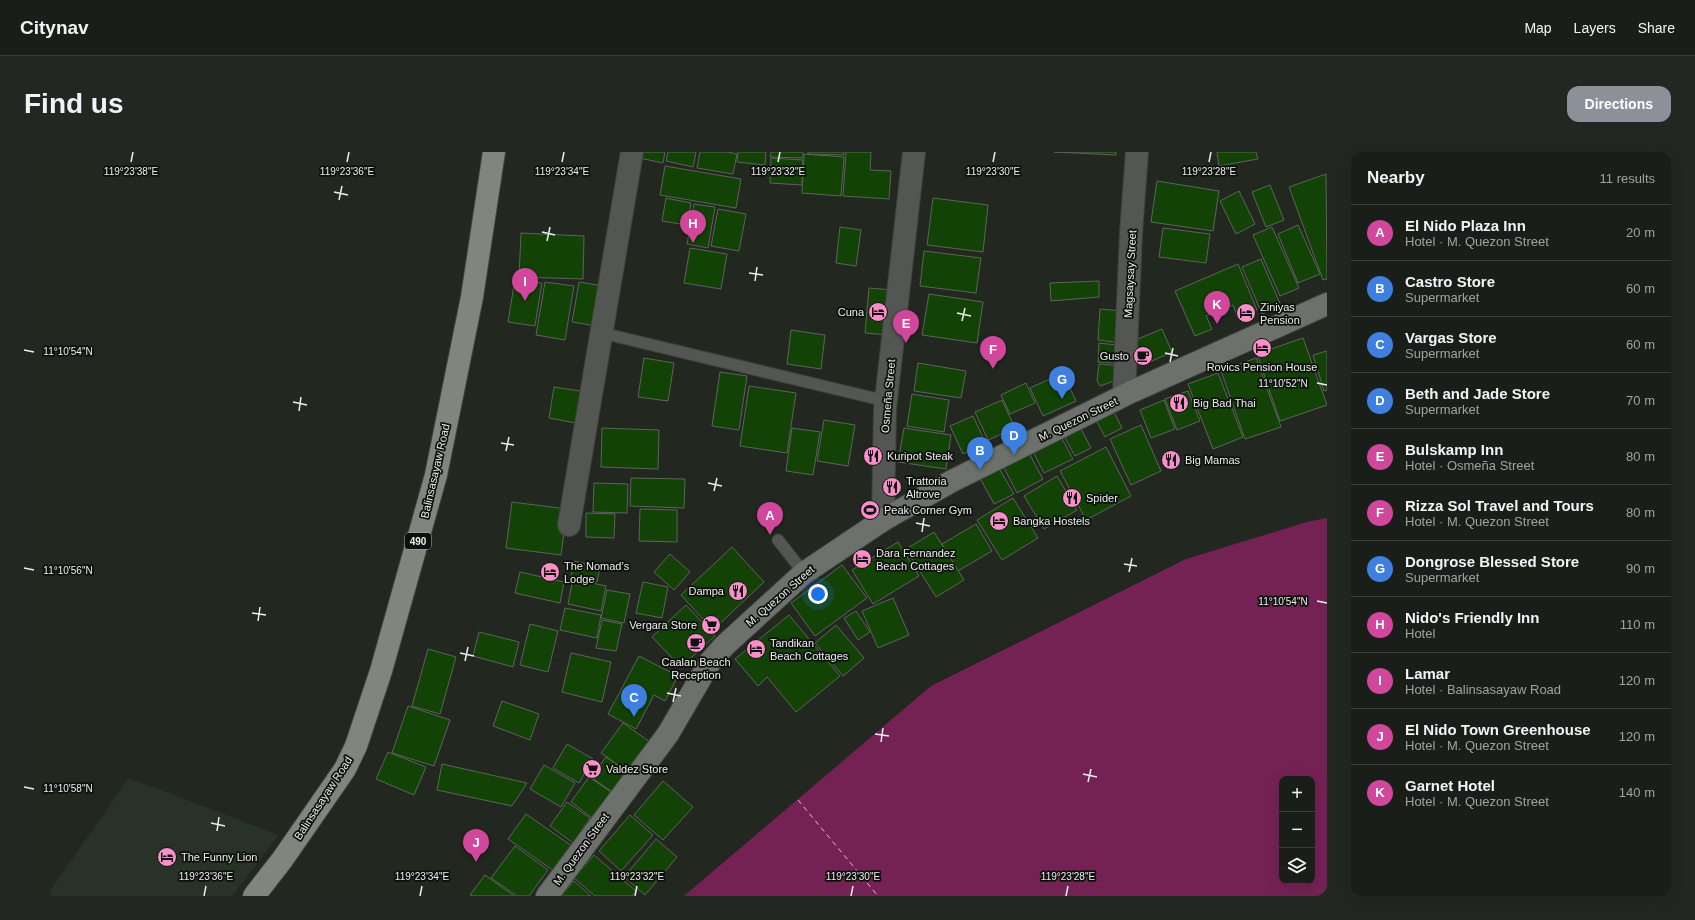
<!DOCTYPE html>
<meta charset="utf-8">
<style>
:root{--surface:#1a1e18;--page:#232721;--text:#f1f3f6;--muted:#9fa2a2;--line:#383c37;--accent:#8c9099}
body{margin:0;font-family:Helvetica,sans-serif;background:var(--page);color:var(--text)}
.controls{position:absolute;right:12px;bottom:12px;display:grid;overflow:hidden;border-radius:8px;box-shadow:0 4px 16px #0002}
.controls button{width:36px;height:36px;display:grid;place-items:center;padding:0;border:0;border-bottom:1px solid var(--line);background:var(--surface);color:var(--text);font:20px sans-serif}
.you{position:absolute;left:794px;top:442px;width:14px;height:14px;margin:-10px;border:3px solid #fff;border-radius:50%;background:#1a73e8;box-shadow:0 0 0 6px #1a73e833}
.badge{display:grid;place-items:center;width:26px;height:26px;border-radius:50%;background:var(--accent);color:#fff;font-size:13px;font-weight:700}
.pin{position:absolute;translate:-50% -33px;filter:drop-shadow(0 1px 2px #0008)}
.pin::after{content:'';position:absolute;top:21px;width:14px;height:12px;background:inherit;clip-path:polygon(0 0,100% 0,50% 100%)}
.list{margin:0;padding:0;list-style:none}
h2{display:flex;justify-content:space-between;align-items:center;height:52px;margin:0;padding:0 16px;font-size:17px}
h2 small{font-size:13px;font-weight:400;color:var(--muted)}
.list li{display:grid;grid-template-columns:26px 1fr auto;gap:12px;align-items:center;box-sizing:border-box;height:56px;padding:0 16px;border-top:1px solid var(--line)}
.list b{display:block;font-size:15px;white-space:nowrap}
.list p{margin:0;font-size:13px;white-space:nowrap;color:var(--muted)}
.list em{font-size:13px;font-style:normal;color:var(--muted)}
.icon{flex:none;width:22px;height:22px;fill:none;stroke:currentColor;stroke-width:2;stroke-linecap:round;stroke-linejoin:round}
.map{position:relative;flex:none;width:1303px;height:744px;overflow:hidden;border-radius:12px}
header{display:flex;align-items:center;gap:24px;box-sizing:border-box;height:56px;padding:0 20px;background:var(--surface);border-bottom:1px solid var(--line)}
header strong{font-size:19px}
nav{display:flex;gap:22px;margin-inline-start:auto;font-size:14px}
.intro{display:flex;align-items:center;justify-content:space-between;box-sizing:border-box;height:96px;padding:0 24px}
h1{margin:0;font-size:28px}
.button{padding:10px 18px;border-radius:12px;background:var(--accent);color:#fff;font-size:14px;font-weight:700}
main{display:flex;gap:24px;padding:0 24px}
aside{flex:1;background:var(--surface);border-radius:12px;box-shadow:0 4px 16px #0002}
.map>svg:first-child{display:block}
.built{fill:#283226}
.water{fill:#742254;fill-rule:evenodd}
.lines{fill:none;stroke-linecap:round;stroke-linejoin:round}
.ferry{stroke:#f9b3d7;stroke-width:1;stroke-dasharray:5 4;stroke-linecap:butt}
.building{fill:#134206;stroke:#5d645b}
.lane-casing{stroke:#3e443c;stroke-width:13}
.street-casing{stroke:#3e443c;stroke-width:24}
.secondary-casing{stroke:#3e443c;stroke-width:24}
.primary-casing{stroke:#3e443c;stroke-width:24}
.lane{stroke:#535652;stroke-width:11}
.street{stroke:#535652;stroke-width:22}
.secondary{stroke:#6c716b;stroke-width:22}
.primary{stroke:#80867e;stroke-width:22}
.ticks{fill:none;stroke:#ebefea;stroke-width:1.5}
.labels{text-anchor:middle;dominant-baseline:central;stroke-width:3.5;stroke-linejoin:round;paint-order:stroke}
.shield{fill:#0d100c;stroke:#a8aca7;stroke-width:1}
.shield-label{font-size:10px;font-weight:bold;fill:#ebefea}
.street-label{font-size:11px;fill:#ebefea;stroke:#0d100c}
.poi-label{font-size:11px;fill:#ebefea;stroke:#0d100c;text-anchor:start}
.ticks-label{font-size:10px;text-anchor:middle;fill:#ebefea;stroke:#0d100c;stroke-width:3.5;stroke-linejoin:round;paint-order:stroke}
</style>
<header>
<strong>Citynav</strong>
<nav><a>Map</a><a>Layers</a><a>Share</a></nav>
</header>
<div class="intro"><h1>Find us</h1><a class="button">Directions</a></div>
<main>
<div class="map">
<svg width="1303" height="744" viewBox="0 0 1303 744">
<rect width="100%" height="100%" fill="#222820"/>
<path class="built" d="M105,626L255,683L208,744H28L25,740Z"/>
<path class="water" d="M1303,366V744H660L907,534L1162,407L1283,370ZM1258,627H1288V729H1258Z"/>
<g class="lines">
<path class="ferry" d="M774,648L854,744"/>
</g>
<g class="building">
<path d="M612,0H641L639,11L611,5Z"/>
<path d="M644,0H672L669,15L642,9Z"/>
<path d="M676,0H704L713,2L709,22L673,16Z"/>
<path d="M714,0H742L741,13L713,10Z"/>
<path d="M747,0H779V6L746,5Z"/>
<path d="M784,0H820V3L784,2Z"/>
<path d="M822,0H847L846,18L867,19L865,47L819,44Z"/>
<path d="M1030,0H1092V3Z"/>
<path d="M1193,0H1232L1234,7L1195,14Z"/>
<path d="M780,2L820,5L817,44L778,41Z"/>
<path d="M747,6L779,8L778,33L746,31Z"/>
<path d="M641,14L717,27L712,56L636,43Z"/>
<path d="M1302,22L1303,127L1299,128L1265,35Z"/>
<path d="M1133,29L1195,39L1189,79L1127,70Z"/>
<path d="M1246,33L1260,68L1242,75L1228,40Z"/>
<path d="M1215,39L1231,72L1212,82L1196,49Z"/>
<path d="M642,46L667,51L663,73L638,69Z"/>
<path d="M909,46L964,53L959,100L903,93Z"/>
<path d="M670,52L691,55L684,96L663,92Z"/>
<path d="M694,57L722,62L715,99L687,94Z"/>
<path d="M1274,73L1296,122L1274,131L1254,82Z"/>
<path d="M816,75L837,78L832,114L812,111Z"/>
<path d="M1248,75L1275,136L1256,144L1229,83Z"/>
<path d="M1139,76L1186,82L1182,111L1135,105Z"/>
<path d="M497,81L560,84L559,127L495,125Z"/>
<path d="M666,96L703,102L697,137L660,131Z"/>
<path d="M900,99L957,106L952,141L896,134Z"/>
<path d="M1237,107L1257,154L1238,162L1218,115Z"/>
<path d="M1214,112L1233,158L1214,166L1209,153L1182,164L1188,177L1171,184L1151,139Z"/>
<path d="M491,127L518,131L511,174L484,170Z"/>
<path d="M1075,129V145L1027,149L1026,131Z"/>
<path d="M521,130L550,134L541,188L512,183Z"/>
<path d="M555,130L579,134L573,174L548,170Z"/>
<path d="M845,136L869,138L866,183L841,181Z"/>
<path d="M905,142L959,150L953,191L898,183Z"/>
<path d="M1076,157L1100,159L1097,191L1074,188Z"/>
<path d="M1138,177L1148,200L1119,213L1109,189Z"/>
<path d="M767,178L801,183L797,217L763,212Z"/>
<path d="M1279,186L1303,253L1256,269L1233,202Z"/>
<path d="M1075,191L1102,194L1101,212L1074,210Z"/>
<path d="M1303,199V238L1300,239L1289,203Z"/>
<path d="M620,206L650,211L644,249L614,245Z"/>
<path d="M1232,206L1257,275L1221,287L1197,219Z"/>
<path d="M894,211L942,219L937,246L890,239Z"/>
<path d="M1075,212L1100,214L1098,226L1076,234L1073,229Z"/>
<path d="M696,220L723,224L715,278L688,274Z"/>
<path d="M1039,221L1052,249L1019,264L1006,236Z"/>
<path d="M1194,221L1219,285L1189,297L1164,232Z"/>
<path d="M1002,231L1011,251L986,262L977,243Z"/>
<path d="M725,234L772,241L763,301L716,294Z"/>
<path d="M530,235L563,240L557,272L525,266Z"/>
<path d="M1164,239L1176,269L1153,278L1141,247Z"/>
<path d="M888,242L925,248L920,280L883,274Z"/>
<path d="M978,248L991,276L964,288L951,260Z"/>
<path d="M1140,248L1151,277L1127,286L1116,258Z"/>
<path d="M1088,256L1098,276L1081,285L1071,266Z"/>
<path d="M949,264L962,292L939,302L926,274Z"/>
<path d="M800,268L831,273L824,314L793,309Z"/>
<path d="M1117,273L1137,319L1107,333L1086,287Z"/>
<path d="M1056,275L1067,296L1051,304L1040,284Z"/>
<path d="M578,276L635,278L634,317L577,315Z"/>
<path d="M768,276L796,280L789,323L762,319Z"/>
<path d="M880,276L927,283L922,317L874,310Z"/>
<path d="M1035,281L1049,307L1020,321L1007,296Z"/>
<path d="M1082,295L1107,344L1062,368L1036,319Z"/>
<path d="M1005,301L1019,327L993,341L979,314Z"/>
<path d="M975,316L990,342L970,352L956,326Z"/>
<path d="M1033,324L1053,358L1020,377L1000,344Z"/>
<path d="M607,326L661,327L660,356L606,354Z"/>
<path d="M570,331L604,332L603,361L569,360Z"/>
<path d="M989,346L1014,386L978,408L953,368Z"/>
<path d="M488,350L543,357L537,403L482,396Z"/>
<path d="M616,357L653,358V390L615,389Z"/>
<path d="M562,361L591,362L590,386L562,385Z"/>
<path d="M952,372L968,399L934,419L918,392Z"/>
<path d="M910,380L940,428L912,445L882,397Z"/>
<path d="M874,390L895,424L849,452L828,418Z"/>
<path d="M708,395L740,430L689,478L657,443Z"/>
<path d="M646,402L666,420L650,438L630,420Z"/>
<path d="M550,409L576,415L573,430L547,425Z"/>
<path d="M818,413L843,446L791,484L767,451Z"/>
<path d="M496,420L540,430L536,451L491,441Z"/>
<path d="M549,427L582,434L577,459L544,452Z"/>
<path d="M619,430L644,435L638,466L612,461Z"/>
<path d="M583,438L606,442L600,471L577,466Z"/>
<path d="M869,446L885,483L854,496L838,459Z"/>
<path d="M662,453L691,484L657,515L628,485Z"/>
<path d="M541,456L577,463L573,486L536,478Z"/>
<path d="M832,459L846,480L834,488L820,466Z"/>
<path d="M765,463L816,524L772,560L743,525L734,534L711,507Z"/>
<path d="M578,468L598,472L592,499L572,496Z"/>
<path d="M506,472L534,479L524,520L496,513Z"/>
<path d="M812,473L840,506L819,524L791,491Z"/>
<path d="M455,480L495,490L489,515L449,504Z"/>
<path d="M404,497L432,505L416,562L388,554Z"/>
<path d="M547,501L587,510L578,550L538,540Z"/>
<path d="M615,504L654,524L641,549L630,543L612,577L584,562Z"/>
<path d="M478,549L515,562L506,588L469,574Z"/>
<path d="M384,554L426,568L410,614L368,601Z"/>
<path d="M599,571L626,590L604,620L577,601Z"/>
<path d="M543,592L569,607L555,631L529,616Z"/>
<path d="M364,600L402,615L390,643L352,627Z"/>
<path d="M582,605L606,622L591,642L567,625Z"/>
<path d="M418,612L503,631L488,654L413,638Z"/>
<path d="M520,613L551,631L537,655L506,637Z"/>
<path d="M565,625L590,642L571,668L547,650Z"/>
<path d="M639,629L669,655L639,688L610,663Z"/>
<path d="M543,650L566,666L549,691L526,674Z"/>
<path d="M502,662L548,694L530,719L484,687Z"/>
<path d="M606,663L629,683L597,719L575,699Z"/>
<path d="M632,687L653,705L621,743L600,725Z"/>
<path d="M491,694L524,718L505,744H493L467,726Z"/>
<path d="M570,703L612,739L608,744H571L550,726Z"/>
<path d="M461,723L490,744H448L446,743Z"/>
<path d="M550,729L567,744H537Z"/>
</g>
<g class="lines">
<g class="lane-casing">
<g id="lane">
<path d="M578,181L862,249"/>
<path d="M754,388L780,421"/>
</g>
</g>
<g class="street-casing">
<g id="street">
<path d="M1100,243L1107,81L1113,0"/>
<path d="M859,368L861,257L890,0"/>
<path d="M545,373L608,0"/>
</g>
</g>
<g class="secondary-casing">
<path id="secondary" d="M523,744L644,582L686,510L700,494L780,421L859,368L928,329L1107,240L1303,152"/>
</g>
<g class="primary-casing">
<path id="primary" d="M230,744L258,708L321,617L332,594L357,519L412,323L448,145L470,0"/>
</g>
<use href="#lane" class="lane"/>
<use href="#street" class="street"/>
<use href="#secondary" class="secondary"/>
<use href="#primary" class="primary"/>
</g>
<path class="ticks" d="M107,10L109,0M323,10L325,0M538,10L540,0M754,10L756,0M969,10L971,0M1185,10L1187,0M310,40L324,43M315,48L318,34M518,80L531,83M523,89L526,75M725,121L739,123M731,129L733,115M933,161L947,164M938,169L941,156M0,198L10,200M1141,201L1154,204M1146,210L1149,196M1293,231L1303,233M269,250L283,253M275,259L277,245M477,291L490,293M482,299L485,285M684,331L698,334M690,339L693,326M892,371L906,374M898,380L900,366M1100,412L1113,414M0,416L10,418M1105,420L1108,406M1293,449L1303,451M228,461L242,463M234,469L236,455M436,501L450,504M441,509L444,495M643,541L657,544M649,550L652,536M851,582L865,584M857,590L859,576M1059,622L1073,625M1064,630L1067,617M0,635L10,637M187,671L201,674M193,679L195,665M180,744L182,734M396,744L398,734M611,744L613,734M827,744L829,734M1042,744L1044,734"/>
<defs>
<g id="hotel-disc" transform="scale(1)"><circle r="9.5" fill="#f98fc9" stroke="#0d100c"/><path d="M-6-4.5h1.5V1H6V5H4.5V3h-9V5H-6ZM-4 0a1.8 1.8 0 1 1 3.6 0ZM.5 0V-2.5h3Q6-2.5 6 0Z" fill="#111"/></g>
<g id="cafe-disc" transform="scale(1)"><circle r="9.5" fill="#f98fc9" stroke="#0d100c"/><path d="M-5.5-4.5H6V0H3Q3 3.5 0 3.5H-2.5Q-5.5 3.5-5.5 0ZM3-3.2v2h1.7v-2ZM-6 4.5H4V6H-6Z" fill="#111"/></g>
<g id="restaurant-disc" transform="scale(1)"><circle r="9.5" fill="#f98fc9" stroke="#0d100c"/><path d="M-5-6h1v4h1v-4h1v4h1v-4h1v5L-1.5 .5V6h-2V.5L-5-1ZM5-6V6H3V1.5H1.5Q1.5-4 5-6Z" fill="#111"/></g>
<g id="stadium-disc" transform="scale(1)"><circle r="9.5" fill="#f98fc9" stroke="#0d100c"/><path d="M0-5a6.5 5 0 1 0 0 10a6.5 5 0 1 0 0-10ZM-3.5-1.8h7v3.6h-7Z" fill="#111"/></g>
<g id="supermarket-disc" transform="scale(1)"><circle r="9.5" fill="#f98fc9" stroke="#0d100c"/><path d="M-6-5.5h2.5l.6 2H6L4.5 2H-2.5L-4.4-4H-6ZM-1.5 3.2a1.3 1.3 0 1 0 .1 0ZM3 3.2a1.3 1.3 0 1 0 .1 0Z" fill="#111"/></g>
</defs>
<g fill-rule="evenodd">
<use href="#hotel-disc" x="854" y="160"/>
<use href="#hotel-disc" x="1222" y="161"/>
<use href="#hotel-disc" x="1238" y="196"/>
<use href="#cafe-disc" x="1119" y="204"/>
<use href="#restaurant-disc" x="1155" y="251"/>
<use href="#restaurant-disc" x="849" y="304"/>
<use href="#restaurant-disc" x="1147" y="308"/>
<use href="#restaurant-disc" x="868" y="335"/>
<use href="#restaurant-disc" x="1048" y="346"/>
<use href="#stadium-disc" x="846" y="358"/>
<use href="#hotel-disc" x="975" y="369"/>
<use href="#hotel-disc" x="838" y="407"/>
<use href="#hotel-disc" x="526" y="420"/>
<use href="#restaurant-disc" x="714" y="439"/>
<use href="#supermarket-disc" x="687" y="473"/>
<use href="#cafe-disc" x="672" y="491"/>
<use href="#hotel-disc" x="732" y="497"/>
<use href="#supermarket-disc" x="568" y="617"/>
<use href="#hotel-disc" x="143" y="705"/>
</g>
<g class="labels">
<rect class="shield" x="381" y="381" width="26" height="16" rx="3"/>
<g class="shield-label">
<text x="394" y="389">490</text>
</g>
<g class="street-label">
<text transform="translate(1106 122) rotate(-87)">Magsaysay Street</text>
<text transform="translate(864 244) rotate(-85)">Osmeña Street</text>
<text transform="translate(1054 267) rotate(-26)">M. Quezon Street</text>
<text transform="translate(411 319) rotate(-77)">Balinsasayaw Road</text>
<text transform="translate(756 444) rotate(-41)">M. Quezon Street</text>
<text transform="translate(299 646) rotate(-57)">Balinsasayaw Road</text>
<text transform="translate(557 697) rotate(-54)">M. Quezon Street</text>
</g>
<g class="poi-label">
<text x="1236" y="155">Ziniyas<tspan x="1236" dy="13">Pension</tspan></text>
<text x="840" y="160" text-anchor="end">Cuna</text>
<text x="1105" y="204" text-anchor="end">Gusto</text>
<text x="1238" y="215" text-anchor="middle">Rovics Pension House</text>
<text x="1169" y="251">Big Bad Thai</text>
<text x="863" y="304">Kuripot Steak</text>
<text x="1161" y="308">Big Mamas</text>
<text x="882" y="329">Trattoria<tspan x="882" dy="13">Altrove</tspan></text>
<text x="1062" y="346">Spider</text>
<text x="860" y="358">Peak Corner Gym</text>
<text x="989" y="369">Bangka Hostels</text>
<text x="852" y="401">Dara Fernandez<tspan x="852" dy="13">Beach Cottages</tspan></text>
<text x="540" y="414">The Nomad’s<tspan x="540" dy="13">Lodge</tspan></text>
<text x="700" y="439" text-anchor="end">Dampa</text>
<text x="673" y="473" text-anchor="end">Vergara Store</text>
<text x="746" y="491">Tandikan<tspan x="746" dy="13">Beach Cottages</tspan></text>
<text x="672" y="510" text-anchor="middle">Caalan Beach<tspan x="672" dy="13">Reception</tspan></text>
<text x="582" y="617">Valdez Store</text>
<text x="157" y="705">The Funny Lion</text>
</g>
</g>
<g class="ticks-label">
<text x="107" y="23">119°23'38"E</text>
<text x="323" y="23">119°23'36"E</text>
<text x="538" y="23">119°23'34"E</text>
<text x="969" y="23">119°23'30"E</text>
<text x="1185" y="23">119°23'28"E</text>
<text x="754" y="23">119°23'32"E</text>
<text x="44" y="203">11°10'54"N</text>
<text x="1259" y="235">11°10'52"N</text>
<text x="44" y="422">11°10'56"N</text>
<text x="1259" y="453">11°10'54"N</text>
<text x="44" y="640">11°10'58"N</text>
<text x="182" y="728">119°23'36"E</text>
<text x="398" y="728">119°23'34"E</text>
<text x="613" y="728">119°23'32"E</text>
<text x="829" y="728">119°23'30"E</text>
<text x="1044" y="728">119°23'28"E</text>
</g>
</svg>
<div class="controls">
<button>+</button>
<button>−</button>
<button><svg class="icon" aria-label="layers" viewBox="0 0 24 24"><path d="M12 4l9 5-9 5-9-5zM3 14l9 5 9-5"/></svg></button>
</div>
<div class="you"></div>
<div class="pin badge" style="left:746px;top:383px;background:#d1479c">A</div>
<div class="pin badge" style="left:956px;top:318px;background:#3f7fe0">B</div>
<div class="pin badge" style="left:610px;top:565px;background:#3f7fe0">C</div>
<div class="pin badge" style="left:990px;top:303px;background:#3f7fe0">D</div>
<div class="pin badge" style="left:882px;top:191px;background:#d1479c">E</div>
<div class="pin badge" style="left:969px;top:217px;background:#d1479c">F</div>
<div class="pin badge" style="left:1038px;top:247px;background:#3f7fe0">G</div>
<div class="pin badge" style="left:669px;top:91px;background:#d1479c">H</div>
<div class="pin badge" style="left:501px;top:149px;background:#d1479c">I</div>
<div class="pin badge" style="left:452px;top:710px;background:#d1479c">J</div>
<div class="pin badge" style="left:1193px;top:172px;background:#d1479c">K</div>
</div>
<aside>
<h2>Nearby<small>11 results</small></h2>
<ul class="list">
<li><span class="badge" style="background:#d1479c">A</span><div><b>El Nido Plaza Inn</b><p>Hotel · M. Quezon Street</p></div><em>20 m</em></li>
<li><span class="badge" style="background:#3f7fe0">B</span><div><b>Castro Store</b><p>Supermarket</p></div><em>60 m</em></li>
<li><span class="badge" style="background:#3f7fe0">C</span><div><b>Vargas Store</b><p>Supermarket</p></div><em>60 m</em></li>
<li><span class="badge" style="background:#3f7fe0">D</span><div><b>Beth and Jade Store</b><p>Supermarket</p></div><em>70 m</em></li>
<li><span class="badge" style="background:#d1479c">E</span><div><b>Bulskamp Inn</b><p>Hotel · Osmeña Street</p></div><em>80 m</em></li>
<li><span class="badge" style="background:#d1479c">F</span><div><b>Rizza Sol Travel and Tours</b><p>Hotel · M. Quezon Street</p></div><em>80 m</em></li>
<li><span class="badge" style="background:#3f7fe0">G</span><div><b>Dongrose Blessed Store</b><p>Supermarket</p></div><em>90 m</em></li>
<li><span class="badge" style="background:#d1479c">H</span><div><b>Nido's Friendly Inn</b><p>Hotel</p></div><em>110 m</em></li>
<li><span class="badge" style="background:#d1479c">I</span><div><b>Lamar</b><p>Hotel · Balinsasayaw Road</p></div><em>120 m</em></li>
<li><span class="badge" style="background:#d1479c">J</span><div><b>El Nido Town Greenhouse</b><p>Hotel · M. Quezon Street</p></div><em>120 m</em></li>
<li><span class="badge" style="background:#d1479c">K</span><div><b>Garnet Hotel</b><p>Hotel · M. Quezon Street</p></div><em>140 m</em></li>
</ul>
</aside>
</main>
